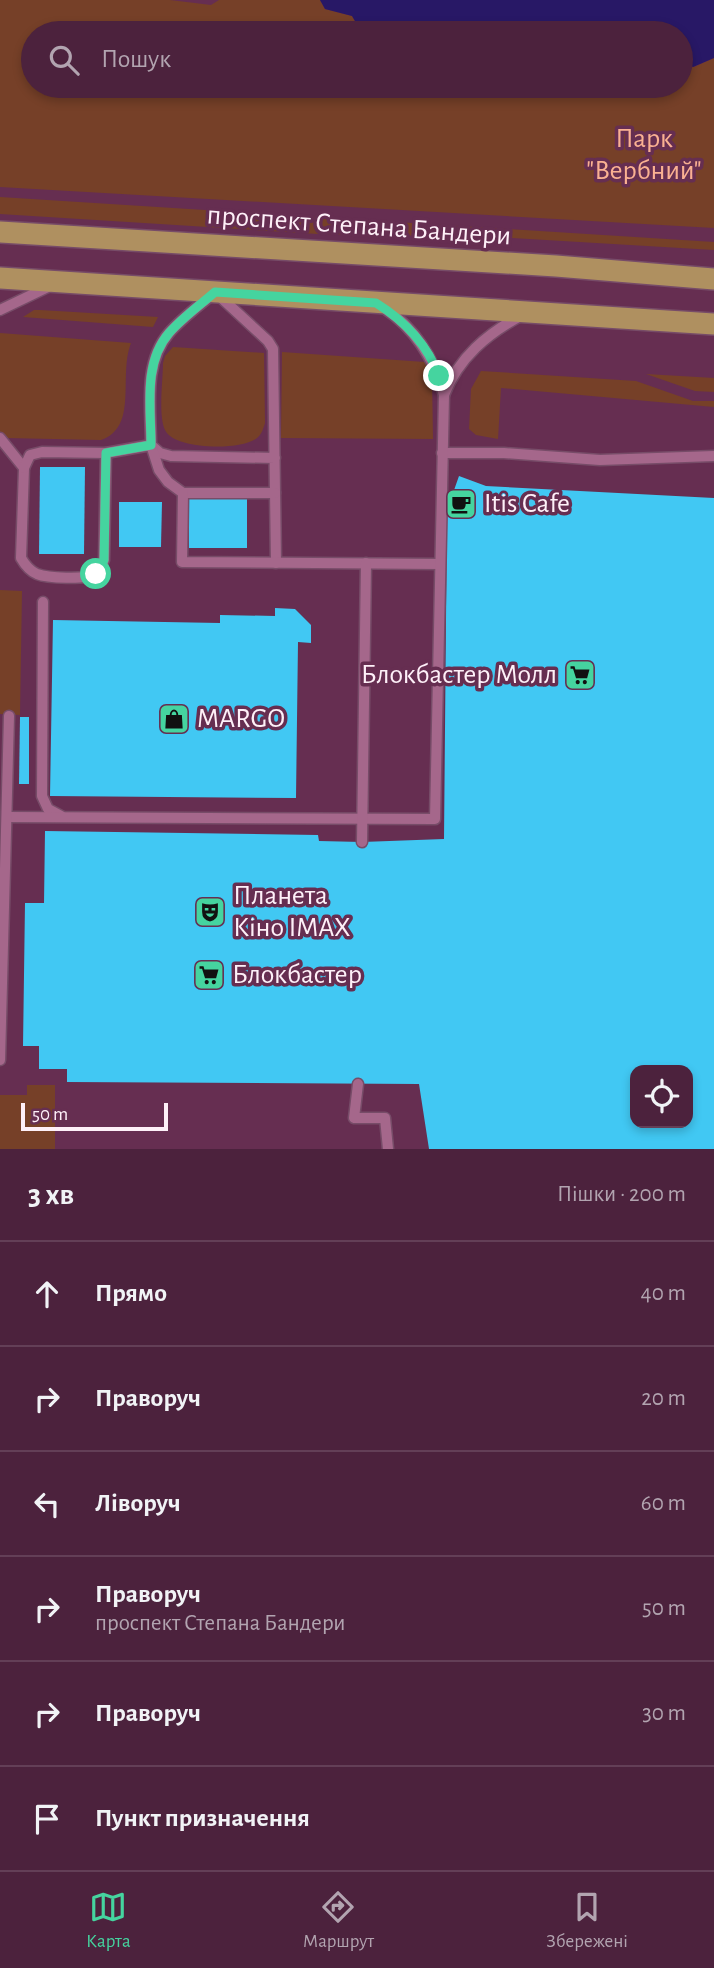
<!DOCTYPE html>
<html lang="uk">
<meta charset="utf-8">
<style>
:root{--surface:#4c223d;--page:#562f48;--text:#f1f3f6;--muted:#b2a4b0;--line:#633f57;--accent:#45d49f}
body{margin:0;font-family:"Alegreya Sans",sans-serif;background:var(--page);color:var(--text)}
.controls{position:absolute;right:21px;bottom:21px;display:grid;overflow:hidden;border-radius:14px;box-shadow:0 4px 10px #0003}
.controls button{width:63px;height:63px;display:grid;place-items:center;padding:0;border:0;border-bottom:2px solid var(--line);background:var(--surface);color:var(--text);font:35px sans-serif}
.scale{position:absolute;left:21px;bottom:18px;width:147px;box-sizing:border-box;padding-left:7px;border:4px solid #fef0f8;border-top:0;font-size:19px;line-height:24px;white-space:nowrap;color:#fef0f8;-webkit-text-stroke:5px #662e51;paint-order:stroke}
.stop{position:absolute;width:21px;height:21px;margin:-16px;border:5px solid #45d49f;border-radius:50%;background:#fff}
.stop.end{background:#45d49f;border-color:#fff;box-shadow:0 2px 7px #0008}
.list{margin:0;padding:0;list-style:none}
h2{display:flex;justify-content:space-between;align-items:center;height:91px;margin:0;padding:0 28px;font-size:30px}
h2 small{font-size:23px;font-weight:400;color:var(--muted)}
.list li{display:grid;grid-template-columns:46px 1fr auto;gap:21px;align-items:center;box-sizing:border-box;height:105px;padding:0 28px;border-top:2px solid var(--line)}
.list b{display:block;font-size:26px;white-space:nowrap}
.list p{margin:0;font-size:23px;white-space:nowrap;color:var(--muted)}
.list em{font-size:23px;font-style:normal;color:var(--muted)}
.icon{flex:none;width:38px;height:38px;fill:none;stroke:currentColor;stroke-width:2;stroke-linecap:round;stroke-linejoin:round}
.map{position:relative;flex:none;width:714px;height:1149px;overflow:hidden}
.search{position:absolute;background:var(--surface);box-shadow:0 4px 10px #0003;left:21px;right:21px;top:21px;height:77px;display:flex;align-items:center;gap:18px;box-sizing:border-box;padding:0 24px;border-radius:38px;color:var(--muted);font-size:26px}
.sheet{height:721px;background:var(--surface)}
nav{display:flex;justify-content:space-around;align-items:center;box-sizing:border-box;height:98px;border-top:2px solid var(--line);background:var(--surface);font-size:19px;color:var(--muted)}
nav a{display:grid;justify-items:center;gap:4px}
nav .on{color:var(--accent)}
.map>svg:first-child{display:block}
.green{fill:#764028}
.water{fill:#281866}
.building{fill:#41c8f3;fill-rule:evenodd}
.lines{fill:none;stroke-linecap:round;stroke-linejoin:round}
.lane-casing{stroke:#774c68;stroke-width:13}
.primary-casing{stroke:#774c68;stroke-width:24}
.lane{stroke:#a5678b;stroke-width:10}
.primary{stroke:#af9060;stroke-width:21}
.route{stroke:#45d49f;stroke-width:9}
.labels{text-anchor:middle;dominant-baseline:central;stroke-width:7;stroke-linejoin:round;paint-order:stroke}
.park-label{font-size:28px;fill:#fab192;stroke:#662e51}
.street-label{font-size:28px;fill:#fef0f8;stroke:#662e51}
.poi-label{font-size:28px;fill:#fef0f8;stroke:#662e51;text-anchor:start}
</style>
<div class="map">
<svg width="714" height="1149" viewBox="0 0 714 1149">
<rect width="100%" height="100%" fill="#662e51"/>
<g class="green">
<path d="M0,0H170L211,5L219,0H320L325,9L352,16L362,33H33V86H681V62L694,67L714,58V228L0,187Z"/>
<path d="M0,197L714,242V250L494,237L318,234L0,214Z"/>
<path d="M34,310H40L158,317L153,327L23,317Z"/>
<path d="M0,333L131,343C118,376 139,427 101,440L6,438L0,432Z"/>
<path d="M173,347L264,353L265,423C263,429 262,434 257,438C242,451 174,450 165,430C158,415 163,380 163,363L165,356Z"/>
<path d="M282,352L425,362L432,377L433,439L281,438Z"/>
<path d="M481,371L636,381L693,401H714V407L501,388L498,439L476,435L469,429L471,389Z"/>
<path d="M646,374L714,378V392L695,391Z"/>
<path d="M0,590L22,591L20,715L0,714Z"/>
<path d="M27,1085H55V1149H0V1095H27Z"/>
</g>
<path class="water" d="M320,0H714V58L693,67L681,62V33H594L568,27L562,33H430L408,23L398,25L390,33H362L352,16L325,9Z"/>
<g class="building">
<path d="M40,467H85L84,554H39Z"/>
<path d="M459,476L486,486L714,498V1149H429L419,1084L67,1082V1069H39V1046H23L25,903H44L45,831L318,835L319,841L362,842L444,839L447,510ZM635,1070H688V1123H635Z"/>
<rect x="189" y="498" width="58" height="50"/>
<path d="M119,502H162L161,547H119Z"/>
<path d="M275,608L295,609L311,625V643L298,642L296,798L50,796L53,620L220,623V615L275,616Z"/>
<path d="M20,717H29V784H19Z"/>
</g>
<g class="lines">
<g class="lane-casing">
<g id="lane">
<path d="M0,310L50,286"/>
<path d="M444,395C459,357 487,334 522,315"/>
<path d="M0,438L24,468L21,558C25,565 30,571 37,574C47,578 86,580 95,574C100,571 102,566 104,560L106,453"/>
<path d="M442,453H504L600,460L714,456"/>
<path d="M275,458L171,456L160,453L151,445C151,408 143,363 169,333C182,318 200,305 215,292L268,341L273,349L276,563"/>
<path d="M24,468L30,455L42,452L106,453L151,445L159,470L168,482L183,493H275"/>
<path d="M183,493L182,562L439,564"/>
<path d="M43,602L42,796L48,809L61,816"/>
<path d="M7,817L435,819L444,395C434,358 416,329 384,308"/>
<path d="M362,842L366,563"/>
<path d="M0,1060L9,716"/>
<path d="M358,1084L354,1118H385L388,1149"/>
</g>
</g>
<g class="primary-casing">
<g id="primary">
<path d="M0,232L556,266L714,279"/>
<path d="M0,278L714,324"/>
</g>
</g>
<use href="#lane" class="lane"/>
<use href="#primary" class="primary"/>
</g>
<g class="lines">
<path class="route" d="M96,574L104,560L106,453L151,445C151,408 143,363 169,333C182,318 200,305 215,292L376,303C405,321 427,344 439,376"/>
</g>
<defs>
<g id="cafe-square" transform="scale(1.575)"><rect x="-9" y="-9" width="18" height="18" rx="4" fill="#45d49f" stroke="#662e51"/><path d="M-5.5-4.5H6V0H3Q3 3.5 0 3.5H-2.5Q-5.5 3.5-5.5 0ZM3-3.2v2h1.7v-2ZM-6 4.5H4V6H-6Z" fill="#111"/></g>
<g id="supermarket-square" transform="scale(1.575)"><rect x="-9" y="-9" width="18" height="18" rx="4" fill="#45d49f" stroke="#662e51"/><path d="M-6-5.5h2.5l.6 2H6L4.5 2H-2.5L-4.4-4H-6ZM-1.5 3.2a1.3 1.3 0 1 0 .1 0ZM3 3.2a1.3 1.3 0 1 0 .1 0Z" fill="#111"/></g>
<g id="shop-square" transform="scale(1.575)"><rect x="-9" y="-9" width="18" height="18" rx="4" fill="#45d49f" stroke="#662e51"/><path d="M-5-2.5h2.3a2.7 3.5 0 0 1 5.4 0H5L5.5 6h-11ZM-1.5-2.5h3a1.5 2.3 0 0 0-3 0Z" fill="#111"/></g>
<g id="theatre-square" transform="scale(1.575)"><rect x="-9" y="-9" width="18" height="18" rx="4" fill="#45d49f" stroke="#662e51"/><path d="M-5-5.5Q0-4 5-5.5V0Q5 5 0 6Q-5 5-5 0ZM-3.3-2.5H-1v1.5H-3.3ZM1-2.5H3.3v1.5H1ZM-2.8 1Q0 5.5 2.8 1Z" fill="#111"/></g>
</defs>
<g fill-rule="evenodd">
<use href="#cafe-square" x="461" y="504"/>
<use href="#supermarket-square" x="580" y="675"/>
<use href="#shop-square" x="174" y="719"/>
<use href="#theatre-square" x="210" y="912"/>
<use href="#supermarket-square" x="209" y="975"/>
</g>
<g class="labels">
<g class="park-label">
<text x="644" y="139">Парк<tspan x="644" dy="32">"Вербний"</tspan></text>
</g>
<g class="street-label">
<text transform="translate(359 226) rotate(4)">проспект Степана Бандери</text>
</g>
<g class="poi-label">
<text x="484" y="504">Itis Cafe</text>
<text x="557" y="675" text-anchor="end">Блокбастер Молл</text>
<text x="197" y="719">MARGO</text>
<text x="233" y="896">Планета<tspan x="233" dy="32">Кіно IMAX</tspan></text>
<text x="232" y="975">Блокбастер</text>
</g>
</g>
</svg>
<div class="controls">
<button><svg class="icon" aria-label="locate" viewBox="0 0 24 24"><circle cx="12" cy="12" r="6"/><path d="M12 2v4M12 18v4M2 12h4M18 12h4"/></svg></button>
</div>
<div class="scale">50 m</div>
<div class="stop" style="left:96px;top:574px"></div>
<div class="stop end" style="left:439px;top:376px"></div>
<div class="search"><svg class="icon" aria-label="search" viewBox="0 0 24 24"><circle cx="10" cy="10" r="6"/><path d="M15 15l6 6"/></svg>Пошук</div>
</div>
<section class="sheet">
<h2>3 хв<small>Пішки · 200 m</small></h2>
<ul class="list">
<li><svg class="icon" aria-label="ahead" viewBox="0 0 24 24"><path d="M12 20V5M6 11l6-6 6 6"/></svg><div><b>Прямо</b></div><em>40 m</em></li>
<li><svg class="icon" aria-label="right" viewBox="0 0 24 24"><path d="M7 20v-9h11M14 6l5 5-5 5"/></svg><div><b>Праворуч</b></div><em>20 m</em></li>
<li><svg class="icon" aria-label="left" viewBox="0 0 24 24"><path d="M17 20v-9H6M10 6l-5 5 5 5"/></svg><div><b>Ліворуч</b></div><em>60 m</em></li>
<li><svg class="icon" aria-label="right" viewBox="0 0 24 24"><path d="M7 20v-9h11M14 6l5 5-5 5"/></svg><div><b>Праворуч</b><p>проспект Степана Бандери</p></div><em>50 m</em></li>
<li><svg class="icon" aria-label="right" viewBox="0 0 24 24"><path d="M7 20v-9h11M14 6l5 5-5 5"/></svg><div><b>Праворуч</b></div><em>30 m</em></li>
<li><svg class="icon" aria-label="arrive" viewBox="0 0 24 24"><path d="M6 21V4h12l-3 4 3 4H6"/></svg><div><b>Пункт призначення</b></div></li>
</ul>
</section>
<nav>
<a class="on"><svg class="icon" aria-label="map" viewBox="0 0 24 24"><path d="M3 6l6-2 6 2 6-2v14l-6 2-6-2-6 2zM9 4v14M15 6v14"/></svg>Карта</a>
<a><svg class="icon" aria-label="directions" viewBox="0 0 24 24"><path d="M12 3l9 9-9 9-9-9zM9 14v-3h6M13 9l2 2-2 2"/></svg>Маршрут</a>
<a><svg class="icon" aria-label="saved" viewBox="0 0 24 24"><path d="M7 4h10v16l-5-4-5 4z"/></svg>Збережені</a>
</nav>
